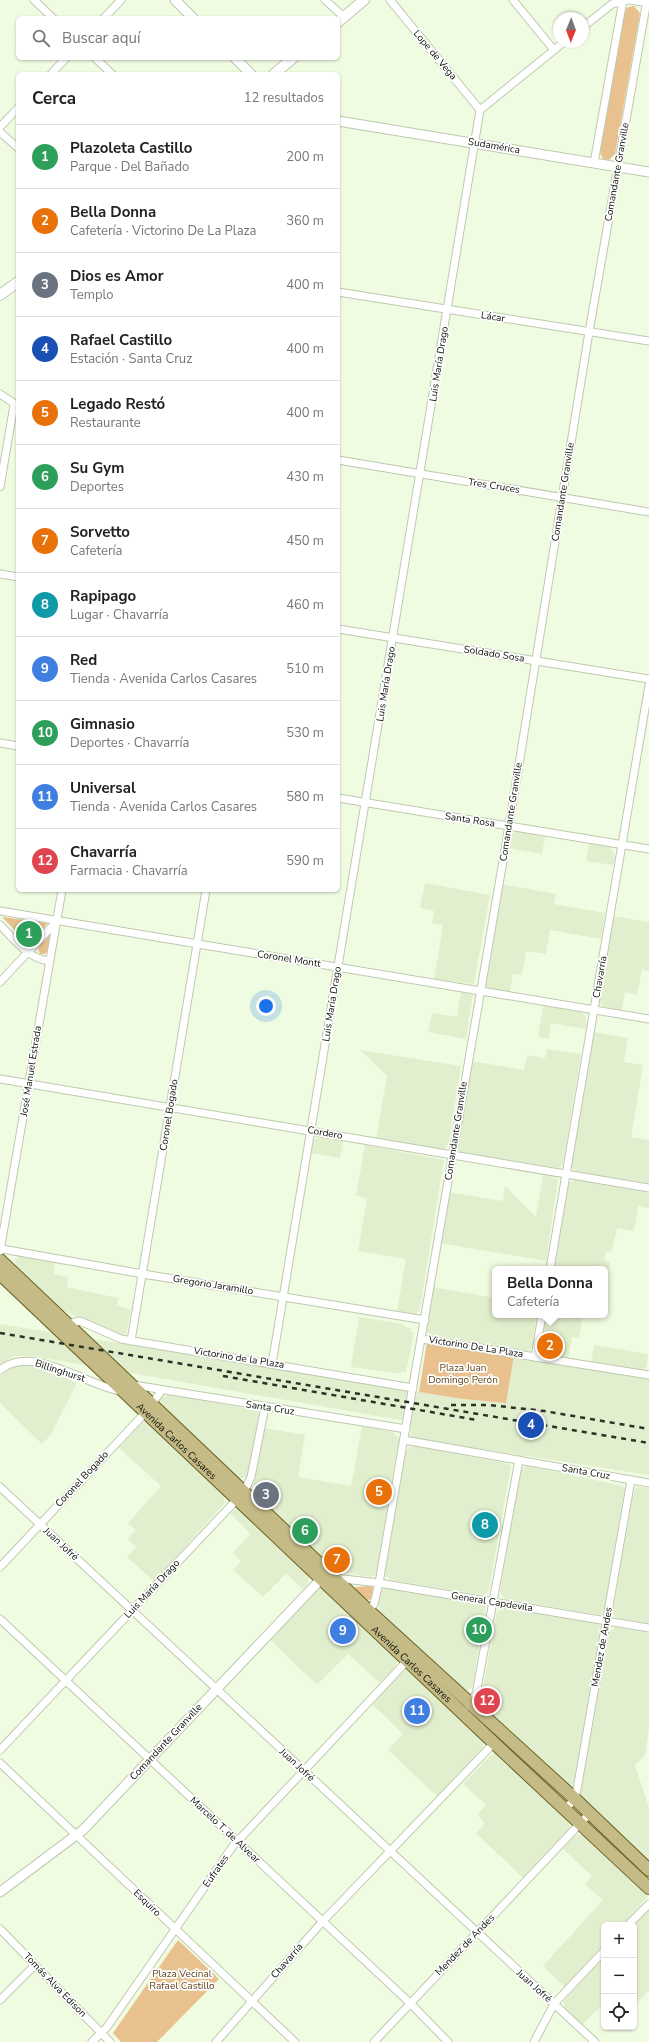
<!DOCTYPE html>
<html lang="es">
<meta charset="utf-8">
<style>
:root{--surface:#fff;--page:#f2f2f2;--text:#222;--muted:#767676;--line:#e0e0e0;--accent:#db2777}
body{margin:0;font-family:"Nunito Sans",sans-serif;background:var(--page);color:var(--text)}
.controls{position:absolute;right:12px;bottom:12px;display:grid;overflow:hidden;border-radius:6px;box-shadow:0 1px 3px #0004}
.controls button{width:36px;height:36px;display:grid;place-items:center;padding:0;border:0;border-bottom:1px solid var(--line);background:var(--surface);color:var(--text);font:20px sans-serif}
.compass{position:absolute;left:553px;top:12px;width:36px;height:36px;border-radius:50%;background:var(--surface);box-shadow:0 1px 3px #0004;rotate:181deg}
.you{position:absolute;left:266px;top:1006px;width:14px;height:14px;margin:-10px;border:3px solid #fff;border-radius:50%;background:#1a73e8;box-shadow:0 0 0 6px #1a73e833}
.badge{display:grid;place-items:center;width:26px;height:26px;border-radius:50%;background:var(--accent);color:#fff;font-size:13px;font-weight:700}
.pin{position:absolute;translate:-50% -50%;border:2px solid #fff;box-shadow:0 1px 4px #0006}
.popup{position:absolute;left:492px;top:1266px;width:116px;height:52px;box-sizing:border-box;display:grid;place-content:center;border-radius:6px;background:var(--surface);filter:drop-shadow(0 1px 3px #0005);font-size:13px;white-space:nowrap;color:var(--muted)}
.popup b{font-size:15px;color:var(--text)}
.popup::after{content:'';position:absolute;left:50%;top:100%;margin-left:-8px;border:8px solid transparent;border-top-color:var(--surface)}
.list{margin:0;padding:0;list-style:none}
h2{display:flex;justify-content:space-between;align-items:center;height:52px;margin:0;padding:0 16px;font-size:17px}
h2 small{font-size:13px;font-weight:400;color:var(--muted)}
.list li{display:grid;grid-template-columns:26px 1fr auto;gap:12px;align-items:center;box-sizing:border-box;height:64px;padding:0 16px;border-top:1px solid var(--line)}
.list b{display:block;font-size:15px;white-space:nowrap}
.list p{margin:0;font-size:13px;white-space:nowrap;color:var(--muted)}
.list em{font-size:13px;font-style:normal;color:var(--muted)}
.icon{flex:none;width:22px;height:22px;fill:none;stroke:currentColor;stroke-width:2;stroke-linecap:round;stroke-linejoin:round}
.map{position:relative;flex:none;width:649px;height:2042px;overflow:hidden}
.search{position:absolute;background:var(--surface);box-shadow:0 1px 3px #0004;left:16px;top:16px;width:324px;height:44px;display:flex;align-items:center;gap:10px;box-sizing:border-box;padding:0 14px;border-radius:6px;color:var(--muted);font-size:15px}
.panel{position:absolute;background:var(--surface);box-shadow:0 1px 3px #0004;left:16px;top:72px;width:324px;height:820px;border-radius:6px}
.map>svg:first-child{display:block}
.built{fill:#e2efce}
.green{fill:#e9c18e}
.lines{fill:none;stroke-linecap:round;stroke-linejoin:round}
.minor-casing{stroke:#bec9af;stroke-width:9}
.tertiary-casing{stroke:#bec9af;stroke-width:11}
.secondary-casing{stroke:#bec9af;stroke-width:12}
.primary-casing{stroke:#6b6225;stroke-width:14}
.minor{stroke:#fff;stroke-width:7}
.tertiary{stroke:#fff;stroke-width:9}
.secondary{stroke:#fff;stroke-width:10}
.primary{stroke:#c4bb86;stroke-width:12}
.rail{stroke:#2c3226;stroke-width:2.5;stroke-dasharray:5 5;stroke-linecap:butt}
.labels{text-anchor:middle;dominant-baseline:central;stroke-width:3.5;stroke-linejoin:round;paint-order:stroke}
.street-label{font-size:10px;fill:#0d1108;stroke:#fff}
.park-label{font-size:10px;fill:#63451c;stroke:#fff}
</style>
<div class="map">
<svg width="649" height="2042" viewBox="0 0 649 2042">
<rect width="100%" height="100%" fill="#f0fce1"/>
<g class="built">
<path d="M516,831L545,837L542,854L508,848L509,836Z"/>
<path d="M589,844L609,847L612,850L615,856L613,865L586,861Z"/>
<path d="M425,883L490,895L474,984L434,979L443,925L432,923L434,911L420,908Z"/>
<path d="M501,884L556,894L554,904L605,913L601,939L550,930L546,954L526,951L522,975L513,974L510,992L488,988L484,984Z"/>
<path d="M613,916L649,922V971L642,970L637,995L625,992L622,1010L604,1007L599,1002V998Z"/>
<path d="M461,992L473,995L466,1039L428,1032L432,1013L457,1017Z"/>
<path d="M543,1005L581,1012L586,1017V1029L551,1023L549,1039L538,1037Z"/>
<path d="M594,1032L628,1038L624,1062L643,1065L631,1137L649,1140V1184L577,1173L572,1168L571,1164Z"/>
<path d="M547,1049L581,1054L563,1164L559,1168L460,1152L457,1146L471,1061L524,1070L527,1055L545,1058Z"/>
<path d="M360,1050L461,1066L449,1142L446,1148L442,1149L376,1139L387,1076Z"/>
<path d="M320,1137L343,1141L340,1158L311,1153L313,1140Z"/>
<path d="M365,1145L444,1160L420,1309L416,1314L397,1311L406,1259L358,1251L367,1198L356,1196Z"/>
<path d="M543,1175L558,1179L546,1261L440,1243L449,1192L503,1201L505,1186L536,1217Z"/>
<path d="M575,1180L649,1193V1208L638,1206L634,1231L617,1228L612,1252L606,1251L604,1260L610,1262L605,1291V1269H554L568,1186L569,1183Z"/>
<path d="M19,1256L55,1262L54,1274L68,1277L67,1287L118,1298L117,1305L131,1310L126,1334L119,1335L114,1333L64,1311L51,1301L17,1269L15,1260Z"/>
<path d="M433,1287L495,1298V1315H537L531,1350L524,1352L429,1335L426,1330Z"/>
<path d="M546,1315H583L579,1338L572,1337L568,1359L545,1355L541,1351Z"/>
<path d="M359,1317L404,1324V1327L411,1328V1332H414L406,1372H401V1374L351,1367Z"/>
<path d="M0,1324L463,1399L506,1403L514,1356L649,1379V1475L410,1438L411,1422L33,1356H15L0,1364Z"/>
<path d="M594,1345L648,1354L647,1366L644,1370L641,1371L591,1363Z"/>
<path d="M28,1365L45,1368L77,1383L50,1436L42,1444L0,1403V1376L11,1367Z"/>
<path d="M170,1394L259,1411L249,1474L247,1477L237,1479L163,1409L160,1400L162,1397Z"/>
<path d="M150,1422L224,1496V1504L154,1581L127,1557L136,1547L128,1539L136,1530L128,1523L161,1486L119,1448L142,1423Z"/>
<path d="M362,1426L393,1432L399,1439L377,1570L376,1574L371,1577L336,1571L254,1493L253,1490L264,1428L305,1435L298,1477L351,1486Z"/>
<path d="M415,1446L505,1463L511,1466L489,1590L484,1595L391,1580L385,1575L405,1452L410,1447Z"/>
<path d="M528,1466L623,1486L625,1489L605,1609L601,1615L508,1600L501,1595L500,1591L520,1473L524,1467Z"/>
<path d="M637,1487L649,1488V1624L618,1618L614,1616L613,1611L633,1492Z"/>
<path d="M236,1509L240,1510L309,1576L308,1583L303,1589L286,1574L263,1597L233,1570L241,1561L233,1553L250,1534L230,1513Z"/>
<path d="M385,1587L486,1605L473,1684L470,1689L467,1690L460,1689L380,1611L378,1605L381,1591Z"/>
<path d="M318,1589H325L397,1659L396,1666L380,1683L348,1654L317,1685L269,1639Z"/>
<path d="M503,1607L597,1623L602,1627L574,1782L571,1786L568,1787L480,1704L497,1611Z"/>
<path d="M615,1627L649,1633V1728L645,1755L635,1765L649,1808V1866L579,1798L609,1632Z"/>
<path d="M403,1669L410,1670L484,1740L483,1748L437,1796L388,1750L403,1734L372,1704Z"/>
<path d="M495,1753L571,1821L570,1829L523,1878L476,1833L485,1823L477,1815L486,1805L463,1784L491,1755Z"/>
<path d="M577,1834L583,1835L648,1896L623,1925H604V1945L565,1987L543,1966L603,1900L585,1884L592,1876L562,1848Z"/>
<path d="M649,1908V1990L634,2006L633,1925Z"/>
<path d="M604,1956V2003L582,2025L565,2009L564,2001Z"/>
</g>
<g class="green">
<path d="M634,6L640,13L615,154L609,160L603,159L600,153L624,11L628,7Z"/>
<path d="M2,917L48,923L29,945Z"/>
<path d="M48,934L52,936L49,949L45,954H40L38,949Z"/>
<path d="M427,1342L514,1356L506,1403L463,1399L419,1392Z"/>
<path d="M371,1586L373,1588L371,1599L368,1600L356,1592L355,1587Z"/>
<path d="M178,1940L219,1979L157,2042H121L113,2033Z"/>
</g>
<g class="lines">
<g class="minor-casing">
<g id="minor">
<path d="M34,0L53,18"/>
<path d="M325,0L344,17"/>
<path d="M390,0L480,110"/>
<path d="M513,0L554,50"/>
<path d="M629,0L649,3"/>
<path d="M104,18L121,0"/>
<path d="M583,27L612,4L627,0"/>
<path d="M95,58L112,74"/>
<path d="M51,74L66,58"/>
<path d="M0,127L18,108"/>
<path d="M0,132L18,148"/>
<path d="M594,163L623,0"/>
<path d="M338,292L649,341"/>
<path d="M0,394L18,406"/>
<path d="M338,460L649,512"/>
<path d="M0,487L14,405"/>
<path d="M0,574L18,577"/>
<path d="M338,629L649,679"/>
<path d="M0,743L18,746"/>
<path d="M338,798L649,849"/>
<path d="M0,911L649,1019"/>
<path d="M0,925C15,940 27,958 49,961"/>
<path d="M0,982L56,922"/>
<path d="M0,1079L649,1188"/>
<path d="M2,1249L143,1274L425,1320"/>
<path d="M0,1251L62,890"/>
<path d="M550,1269L649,685"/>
<path d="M67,1324L80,1321L121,1339L413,1388"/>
<path d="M422,1339L649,1375"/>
<path d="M131,1341L206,890"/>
<path d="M535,1357L542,1315"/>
<path d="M272,1364L480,110L564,42"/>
<path d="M0,1370C33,1343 86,1386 121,1391"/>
<path d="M134,1385L406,1429"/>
<path d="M404,1440L649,1483"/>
<path d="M0,1487L595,2042"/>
<path d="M0,1567L145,1413L162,1390"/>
<path d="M335,1578L379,1583L649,1628"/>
<path d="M368,1612L374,1604L379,1583L509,826L589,332L647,0"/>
<path d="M0,1619L410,2003L448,2042"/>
<path d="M469,1706L476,1694L519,1460"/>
<path d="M0,1750L244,1492L251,1477L265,1407"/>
<path d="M0,1763L295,2042"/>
<path d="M565,1809L575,1799L578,1784L631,1480"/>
<path d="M628,1925L649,1904"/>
<path d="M0,1929L110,2042"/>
<path d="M0,2000L35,1965"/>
<path d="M92,2042L107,2027L233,1846L407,1661"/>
<path d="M216,2042L323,1921L494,1743"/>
<path d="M374,2042L590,1813"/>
<path d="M534,2042L554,2004L604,1951"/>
</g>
</g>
<g class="tertiary-casing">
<g id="tertiary">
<path d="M175,0L193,18"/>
<path d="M235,58L251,74"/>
<path d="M338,121L649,172"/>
<path d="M0,1892L83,1830L321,1579"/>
</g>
</g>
<g class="secondary-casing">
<g id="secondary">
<path d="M338,22L364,0"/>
<path d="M274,74L293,58"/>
<path d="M0,295L18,282"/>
</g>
</g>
<g class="primary-casing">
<g id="primary">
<path d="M0,1260L369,1611L575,1799L649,1870"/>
<path id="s1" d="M0,1274L494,1743L649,1888"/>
</g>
</g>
<use href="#minor" class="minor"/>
<use href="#tertiary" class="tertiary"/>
<use href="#secondary" class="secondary"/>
<use href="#primary" class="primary"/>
<g class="rail">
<path d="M0,1333L649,1443"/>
<path d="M223,1376L477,1420"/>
<path d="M451,1405H489L544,1411L649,1429"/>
</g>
</g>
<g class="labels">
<g class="street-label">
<text transform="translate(435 55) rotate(50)">Lope de Vega</text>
<text transform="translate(494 146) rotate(10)">Sudamérica</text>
<text transform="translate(617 172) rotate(-80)">Comandante Granville</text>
<text transform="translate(493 317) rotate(9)">Lácar</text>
<text transform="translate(439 364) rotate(-81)">Luis María Drago</text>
<text transform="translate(494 486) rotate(9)">Tres Cruces</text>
<text transform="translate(563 492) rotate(-81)">Comandante Granville</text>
<text transform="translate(494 654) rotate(9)">Soldado Sosa</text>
<text transform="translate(386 684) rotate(-81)">Luis María Drago</text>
<text transform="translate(511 812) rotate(-81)">Comandante Granville</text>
<text transform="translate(470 820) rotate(9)">Santa Rosa</text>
<text transform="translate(289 959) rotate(9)">Coronel Montt</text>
<text transform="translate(600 977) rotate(-80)">Chavarría</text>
<text transform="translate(332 1004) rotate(-81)">Luis María Drago</text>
<text transform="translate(31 1071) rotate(-81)">José Manuel Estrada</text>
<text transform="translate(169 1115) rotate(-81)">Coronel Bogado</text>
<text transform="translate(456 1131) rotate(-81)">Comandante Granville</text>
<text transform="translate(325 1133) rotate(10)">Cordero</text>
<text transform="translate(213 1285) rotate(9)">Gregorio Jaramillo</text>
<text transform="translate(476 1347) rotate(9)">Victorino De La Plaza</text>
<text transform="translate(239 1358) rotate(9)">Victorino de la Plaza</text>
<text transform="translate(60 1371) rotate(18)">Billinghurst</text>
<text transform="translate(270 1408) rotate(9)">Santa Cruz</text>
<text stroke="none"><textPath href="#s1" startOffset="243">Avenida Carlos Casares</textPath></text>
<text transform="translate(586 1472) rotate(10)">Santa Cruz</text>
<text transform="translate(82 1479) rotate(-47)">Coronel Bogado</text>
<text transform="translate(61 1544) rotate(43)">Juan Jofré</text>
<text transform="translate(152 1589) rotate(-47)">Luis María Drago</text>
<text transform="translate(492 1602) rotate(9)">General Capdevila</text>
<text transform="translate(602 1647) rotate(-80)">Mendez de Andes</text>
<text stroke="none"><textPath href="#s1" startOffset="567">Avenida Carlos Casares</textPath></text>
<text transform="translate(166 1742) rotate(-47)">Comandante Granville</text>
<text transform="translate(297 1765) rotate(43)">Juan Jofré</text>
<text transform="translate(225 1830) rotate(43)">Marcelo T. de Alvear</text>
<text transform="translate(216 1871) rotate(-55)">Eufrates</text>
<text transform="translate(147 1903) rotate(44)">Esquiro</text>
<text transform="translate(465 1945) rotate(-46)">Mendez de Andes</text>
<text transform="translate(287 1961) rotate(-49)">Chavarría</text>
<text transform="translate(55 1985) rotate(46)">Tomás Alva Edison</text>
<text transform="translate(534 1986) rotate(42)">Juan Jofré</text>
</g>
<g class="park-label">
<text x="463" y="1368">Plaza Juan<tspan x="463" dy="12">Domingo Perón</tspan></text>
<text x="182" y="1974">Plaza Vecinal<tspan x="182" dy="12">Rafael Castillo</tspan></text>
</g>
</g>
</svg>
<div class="controls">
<button>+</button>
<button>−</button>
<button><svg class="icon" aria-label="locate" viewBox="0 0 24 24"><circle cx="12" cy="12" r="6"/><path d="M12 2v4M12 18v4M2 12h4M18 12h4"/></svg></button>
</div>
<svg class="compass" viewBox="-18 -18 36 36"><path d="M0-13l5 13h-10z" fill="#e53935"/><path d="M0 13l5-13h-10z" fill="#767676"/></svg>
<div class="you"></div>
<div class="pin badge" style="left:29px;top:934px;background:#2e9e5b">1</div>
<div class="pin badge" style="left:550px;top:1346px;background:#e8710a">2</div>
<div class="popup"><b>Bella Donna</b>Cafetería</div>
<div class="pin badge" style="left:266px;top:1495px;background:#6b7280">3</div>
<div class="pin badge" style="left:531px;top:1425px;background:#1a4fb4">4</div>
<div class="pin badge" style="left:379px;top:1492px;background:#e8710a">5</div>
<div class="pin badge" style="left:305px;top:1531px;background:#2e9e5b">6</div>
<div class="pin badge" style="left:337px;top:1560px;background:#e8710a">7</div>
<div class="pin badge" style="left:485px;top:1525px;background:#0f9aa8">8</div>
<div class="pin badge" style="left:343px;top:1631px;background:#3f7fe0">9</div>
<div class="pin badge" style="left:479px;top:1630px;background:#2e9e5b">10</div>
<div class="pin badge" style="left:417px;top:1711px;background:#3f7fe0">11</div>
<div class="pin badge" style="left:487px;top:1701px;background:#e0444e">12</div>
<div class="search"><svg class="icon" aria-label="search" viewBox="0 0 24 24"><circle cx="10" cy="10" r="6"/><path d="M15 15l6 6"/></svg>Buscar aquí</div>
<section class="panel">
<h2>Cerca<small>12 resultados</small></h2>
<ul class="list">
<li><span class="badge" style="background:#2e9e5b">1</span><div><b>Plazoleta Castillo</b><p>Parque · Del Bañado</p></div><em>200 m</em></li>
<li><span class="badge" style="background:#e8710a">2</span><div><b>Bella Donna</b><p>Cafetería · Victorino De La Plaza</p></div><em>360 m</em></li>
<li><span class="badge" style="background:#6b7280">3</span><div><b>Dios es Amor</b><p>Templo</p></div><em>400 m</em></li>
<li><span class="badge" style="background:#1a4fb4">4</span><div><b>Rafael Castillo</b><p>Estación · Santa Cruz</p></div><em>400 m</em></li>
<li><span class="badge" style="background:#e8710a">5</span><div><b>Legado Restó</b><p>Restaurante</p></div><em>400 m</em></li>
<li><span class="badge" style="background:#2e9e5b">6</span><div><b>Su Gym</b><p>Deportes</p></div><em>430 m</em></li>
<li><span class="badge" style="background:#e8710a">7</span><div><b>Sorvetto</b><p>Cafetería</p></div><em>450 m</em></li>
<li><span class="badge" style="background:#0f9aa8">8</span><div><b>Rapipago</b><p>Lugar · Chavarría</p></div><em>460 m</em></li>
<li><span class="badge" style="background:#3f7fe0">9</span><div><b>Red</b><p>Tienda · Avenida Carlos Casares</p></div><em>510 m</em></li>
<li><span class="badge" style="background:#2e9e5b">10</span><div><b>Gimnasio</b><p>Deportes · Chavarría</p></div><em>530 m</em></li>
<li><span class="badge" style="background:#3f7fe0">11</span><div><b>Universal</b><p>Tienda · Avenida Carlos Casares</p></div><em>580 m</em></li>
<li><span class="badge" style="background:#e0444e">12</span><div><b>Chavarría</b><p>Farmacia · Chavarría</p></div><em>590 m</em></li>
</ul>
</section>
</div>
